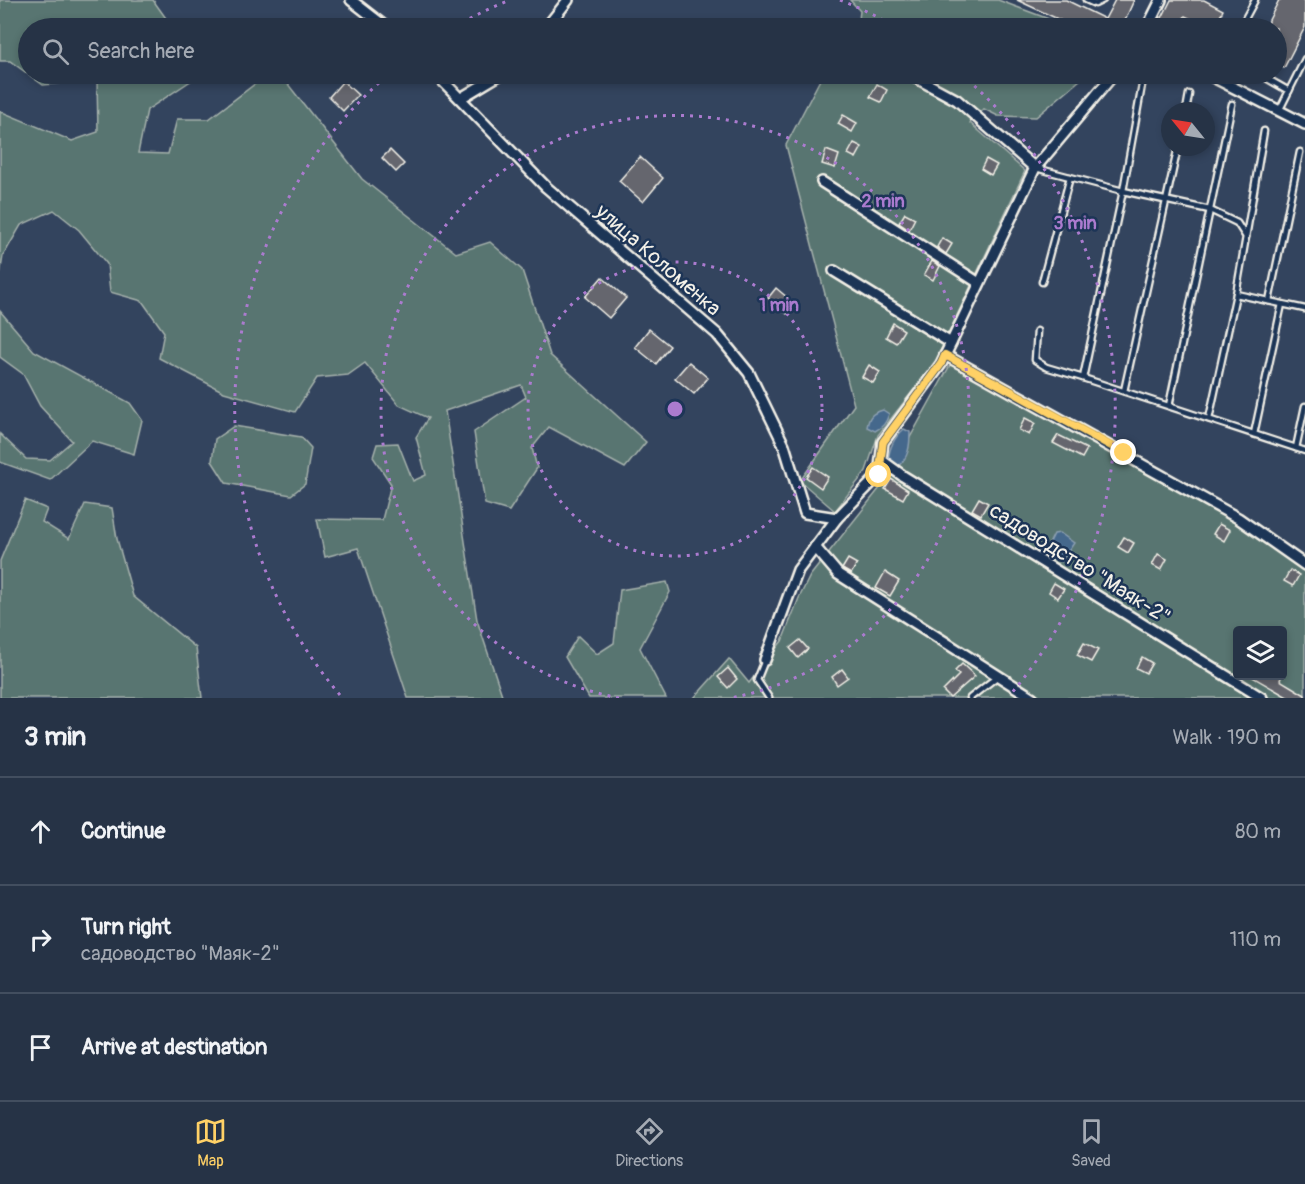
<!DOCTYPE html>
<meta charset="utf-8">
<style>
:root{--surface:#263346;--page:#2e3b4d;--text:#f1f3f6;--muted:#a4aab3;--line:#424e5f;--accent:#ffd166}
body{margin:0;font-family:Pangolin,sans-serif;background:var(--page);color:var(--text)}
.controls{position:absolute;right:18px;bottom:18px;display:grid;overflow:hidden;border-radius:6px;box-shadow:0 3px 9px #0003}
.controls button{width:54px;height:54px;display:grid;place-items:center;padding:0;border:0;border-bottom:2px solid var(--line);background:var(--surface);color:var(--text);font:30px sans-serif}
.compass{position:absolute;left:1161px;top:102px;width:54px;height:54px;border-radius:50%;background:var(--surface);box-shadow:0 3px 9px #0003;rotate:300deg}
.stop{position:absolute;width:18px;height:18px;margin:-14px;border:4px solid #ffd166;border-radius:50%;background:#fff}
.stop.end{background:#ffd166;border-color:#fff;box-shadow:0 2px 6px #0008}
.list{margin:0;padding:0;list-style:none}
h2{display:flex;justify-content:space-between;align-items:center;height:78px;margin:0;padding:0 24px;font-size:26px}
h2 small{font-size:20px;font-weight:400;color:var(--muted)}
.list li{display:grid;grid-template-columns:39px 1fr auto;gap:18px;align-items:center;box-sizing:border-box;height:108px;padding:0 24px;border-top:2px solid var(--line)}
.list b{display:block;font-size:22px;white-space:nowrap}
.list p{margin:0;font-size:20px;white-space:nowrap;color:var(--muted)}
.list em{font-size:20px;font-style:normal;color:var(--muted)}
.icon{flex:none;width:33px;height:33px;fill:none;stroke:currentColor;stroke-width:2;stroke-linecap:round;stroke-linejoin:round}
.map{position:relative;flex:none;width:1305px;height:698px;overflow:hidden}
.search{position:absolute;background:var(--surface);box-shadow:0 3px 9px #0003;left:18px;right:18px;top:18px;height:66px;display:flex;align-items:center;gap:15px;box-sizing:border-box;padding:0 21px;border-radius:33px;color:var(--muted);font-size:22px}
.sheet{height:402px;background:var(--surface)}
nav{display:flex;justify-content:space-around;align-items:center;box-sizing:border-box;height:84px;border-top:2px solid var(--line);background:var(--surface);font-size:16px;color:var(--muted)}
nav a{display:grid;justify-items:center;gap:3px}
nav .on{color:var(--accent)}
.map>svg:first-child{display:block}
.green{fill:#587471;stroke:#a6b2ac;stroke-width:1.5;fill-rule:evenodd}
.water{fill:#45688c;stroke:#8b9fb1;stroke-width:1.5}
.building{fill:#65666e;stroke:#f4f1e8;stroke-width:1.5}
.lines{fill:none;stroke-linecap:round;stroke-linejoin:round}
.lane-casing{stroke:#f4f1e8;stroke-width:9}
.street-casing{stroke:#f4f1e8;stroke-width:14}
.lane{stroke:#1d3557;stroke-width:4.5}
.street{stroke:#1d3557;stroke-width:9}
.route{stroke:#ffd166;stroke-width:8}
.ring{fill:none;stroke:#ab7bcf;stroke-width:3;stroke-dasharray:3 6}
.labels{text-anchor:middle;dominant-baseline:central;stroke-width:5;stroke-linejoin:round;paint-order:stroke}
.street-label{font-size:21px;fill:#f4f1e8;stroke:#1d3557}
.centre{fill:#ab7bcf;stroke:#1d3557;stroke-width:3}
.ring-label{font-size:18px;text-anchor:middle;font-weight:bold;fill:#ab7bcf;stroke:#1d3557;stroke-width:5;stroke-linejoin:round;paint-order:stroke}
</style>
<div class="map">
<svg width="1305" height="698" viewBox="0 0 1305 698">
<rect width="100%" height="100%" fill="#33445e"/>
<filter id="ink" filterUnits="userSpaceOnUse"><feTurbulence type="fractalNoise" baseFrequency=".0167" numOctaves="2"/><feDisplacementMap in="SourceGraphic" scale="12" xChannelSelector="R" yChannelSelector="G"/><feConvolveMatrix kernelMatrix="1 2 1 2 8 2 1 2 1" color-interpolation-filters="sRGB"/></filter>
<g filter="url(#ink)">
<g class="green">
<path d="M0,0H153L173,28H28V74H201L147,110L138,153L168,154L177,119H209L268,74H280L362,179L456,253L490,242L522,270L550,355L646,442L625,468L549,427L532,448L537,468L509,511L485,504L474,432L526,397L521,385L445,411L477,620L503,698H408L358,548L325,557L317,519L382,520L391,484L373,457L377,444L398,443L413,481L426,475L416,437L428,418L399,405L365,363L348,375L317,378L295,412L224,392L159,358L164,332L142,301L110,292L107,264L79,230L54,210L21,225L3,256L0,276V111L72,141L98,132L97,80L43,85L10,61H0Z"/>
<path d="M850,0H998L1073,28H858L860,11Z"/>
<path d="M823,74H1087L1036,117L998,116L984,109L970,123L1025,171L934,364L878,435L866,471L835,511L800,481L854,405L786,145Z"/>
<path d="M0,311L34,351L130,403L142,420L134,454L92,441L50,480L0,462V434L26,459L50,460L72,441L40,406L23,374L0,357Z"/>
<path d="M954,358L1305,558V698H694L729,659L749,683L782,641L799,598L810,576L887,479ZM1238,630H1282V676H1238Z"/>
<path d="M234,426L301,437L311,448L305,484L291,495L226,483L212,461L215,439Z"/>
<path d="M25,500L47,509L42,522L69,539L85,504L112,508L117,539L133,596L196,648L202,698H0V561Z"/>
<path d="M667,582L670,592L640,648L666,698H589L565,657L578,636L597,654L614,643L620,590Z"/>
</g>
<g class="water">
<path d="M883,410L889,414C886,423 883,427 875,431L867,427C869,416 872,413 883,410Z"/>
<path d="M904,429L910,432C910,446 909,458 897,467L888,460C890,446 894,438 904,429Z"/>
<path d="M1060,533L1074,543L1061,562L1054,559L1055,554L1050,548V542L1054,534Z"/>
</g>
<g class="building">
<path d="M1017,0H1066L1105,19L1115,0H1134L1122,27L1126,28H1077Z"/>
<path d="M1171,0H1204L1223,10L1214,28H1210L1185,16L1179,28H1157Z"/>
<path d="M1279,0H1305V27L1284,68L1276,64V28H1265Z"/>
<path d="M343,81L358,95L343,111L329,97Z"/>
<path d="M877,84L887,90L881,102L870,97Z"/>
<path d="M843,115L857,123L852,132L838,124Z"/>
<path d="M854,143L862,147L856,158L848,154Z"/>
<path d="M390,150L404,164L396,172L382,158Z"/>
<path d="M826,150L839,155L835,168L822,164Z"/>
<path d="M640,157L663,178L643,202L619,181Z"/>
<path d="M986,159L997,165L991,175L981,169Z"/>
<path d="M905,213L915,218L909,230L899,223Z"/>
<path d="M942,238L952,244L946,254L937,247Z"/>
<path d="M932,261L940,266L933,280L924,275Z"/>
<path d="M602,277L626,298L609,318L585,297Z"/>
<path d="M776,288L795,304L787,314L768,298Z"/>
<path d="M893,323L904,330L896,343L886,337Z"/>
<path d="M649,329L670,346L656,364L635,347Z"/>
<path d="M689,362L708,378L694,394L675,378Z"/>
<path d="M869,365L880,372L873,383L862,377Z"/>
<path d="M1025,418L1035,423L1029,435L1019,430Z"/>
<path d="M1058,435L1087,449L1082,458L1053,443Z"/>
<path d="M813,467L828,477L821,488L806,477Z"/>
<path d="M891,479L908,490L903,499L885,489Z"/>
<path d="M979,498L988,503L981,515L972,510Z"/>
<path d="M1219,524L1230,530L1224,541L1213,534Z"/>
<path d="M1124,537L1134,543L1128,553L1118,547Z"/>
<path d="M1158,554L1167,559L1161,570L1152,565Z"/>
<path d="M848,559L857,564L851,574L842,569Z"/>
<path d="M1290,570L1299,575L1293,586L1284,581Z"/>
<path d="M885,572L899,581L890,596L876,588Z"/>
<path d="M1054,583L1064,589L1058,598L1049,592Z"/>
<path d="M800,640L808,649L798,658L790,648Z"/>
<path d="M1084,643L1098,650L1091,662L1077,655Z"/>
<path d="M1142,657L1152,663L1146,673L1136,668Z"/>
<path d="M962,664L975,676L950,698L943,691L959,675L955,671Z"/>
<path d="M728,668L737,679L728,688L718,677Z"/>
<path d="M842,669L848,677L837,685L832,677Z"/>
<path d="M1249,675H1282L1280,680L1305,695V698H1289Z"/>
</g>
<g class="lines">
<g class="lane-casing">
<g id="lane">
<path d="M1086,0L1095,4L1103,0"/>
<path d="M1240,28L1255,0"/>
<path d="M1259,74L1289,91"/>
<path d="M1186,111L1189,94"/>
<path d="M1279,111L1305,59"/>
<path d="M1036,168L1123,191L1210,210L1237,223L1246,237L1236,294L1209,419"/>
<path d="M1246,237L1264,131"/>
<path d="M1042,282L1070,177"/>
<path d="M1236,294L1305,309"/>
<path d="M1269,301L1300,152"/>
<path d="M1037,331L1035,360L1046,367L1083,378L1305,451"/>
<path d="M1083,378L1123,191L1144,74"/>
<path d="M1124,391L1178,147"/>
<path d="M1169,406L1232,104"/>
<path d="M1254,434L1282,304"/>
<path d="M1296,448L1305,406"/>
<path d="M765,660L757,680L769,698"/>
<path d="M970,698L998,676"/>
</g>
</g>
<g class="street-casing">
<g id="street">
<path d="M351,0L387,28"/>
<path d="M546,28L568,0"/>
<path d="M1147,28L1161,0"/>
<path d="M436,74L546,187L717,334L749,373L784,445L805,513L837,518"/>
<path d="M909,74L957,100L1035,168"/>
<path d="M1207,74L1305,124"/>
<path d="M461,98L501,74"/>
<path d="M822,182L979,283"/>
<path d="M834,271L951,343"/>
<path d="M945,355L1238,518L1305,565"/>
<path d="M881,460L903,476L1262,698"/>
<path d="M815,547L838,574L1033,698"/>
<path d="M765,660L798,570L837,518L879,475L883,442L941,364L1035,168L1114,74"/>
</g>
</g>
<use href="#lane" class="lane"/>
<use href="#street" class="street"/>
</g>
</g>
<g class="lines" filter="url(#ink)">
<path class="route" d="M879,475L883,442L941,364L945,355L1124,453"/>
</g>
<g class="ring">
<circle cx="675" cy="409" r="147"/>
<path d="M619 698A294 294 0 1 1 731 698"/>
<path d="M340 695A441 441 0 0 1 389 74M454 27A441 441 0 0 1 510 0M840 0A441 441 0 0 1 896 27M961 74A441 441 0 0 1 1010 695"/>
</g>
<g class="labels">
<g class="street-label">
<text transform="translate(658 260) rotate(41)">улица Коломенка</text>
<text transform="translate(1080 564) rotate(32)">садоводство "Маяк-2"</text>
</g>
</g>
<circle cx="675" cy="409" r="9" class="centre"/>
<g class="ring-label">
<text x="883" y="207">2 min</text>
<text x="1075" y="229">3 min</text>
<text x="779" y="311">1 min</text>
</g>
</svg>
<div class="controls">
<button><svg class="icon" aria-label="layers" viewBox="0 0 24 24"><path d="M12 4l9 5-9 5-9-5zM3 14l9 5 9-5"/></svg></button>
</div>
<svg class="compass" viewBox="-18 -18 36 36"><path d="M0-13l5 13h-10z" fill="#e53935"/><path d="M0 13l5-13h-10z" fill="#a4aab3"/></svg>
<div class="stop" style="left:879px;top:475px"></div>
<div class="stop end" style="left:1124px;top:453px"></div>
<div class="search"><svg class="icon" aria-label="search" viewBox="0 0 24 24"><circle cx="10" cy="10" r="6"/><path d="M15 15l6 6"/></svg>Search here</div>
</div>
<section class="sheet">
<h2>3 min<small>Walk · 190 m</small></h2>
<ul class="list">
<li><svg class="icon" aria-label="ahead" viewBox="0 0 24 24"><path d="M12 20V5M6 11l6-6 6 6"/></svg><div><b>Continue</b></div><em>80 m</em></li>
<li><svg class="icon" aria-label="right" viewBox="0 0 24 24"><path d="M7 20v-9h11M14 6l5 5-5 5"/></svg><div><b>Turn right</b><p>садоводство &quot;Маяк-2&quot;</p></div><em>110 m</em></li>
<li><svg class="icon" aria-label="arrive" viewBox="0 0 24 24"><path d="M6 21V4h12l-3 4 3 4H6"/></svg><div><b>Arrive at destination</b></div></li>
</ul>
</section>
<nav>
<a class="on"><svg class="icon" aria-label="map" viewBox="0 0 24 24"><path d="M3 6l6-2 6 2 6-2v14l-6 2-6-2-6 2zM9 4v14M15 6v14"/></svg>Map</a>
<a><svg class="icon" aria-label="directions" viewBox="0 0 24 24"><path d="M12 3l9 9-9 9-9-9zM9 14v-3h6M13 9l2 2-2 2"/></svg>Directions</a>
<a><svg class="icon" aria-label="saved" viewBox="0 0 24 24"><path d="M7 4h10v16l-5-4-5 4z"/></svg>Saved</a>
</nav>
